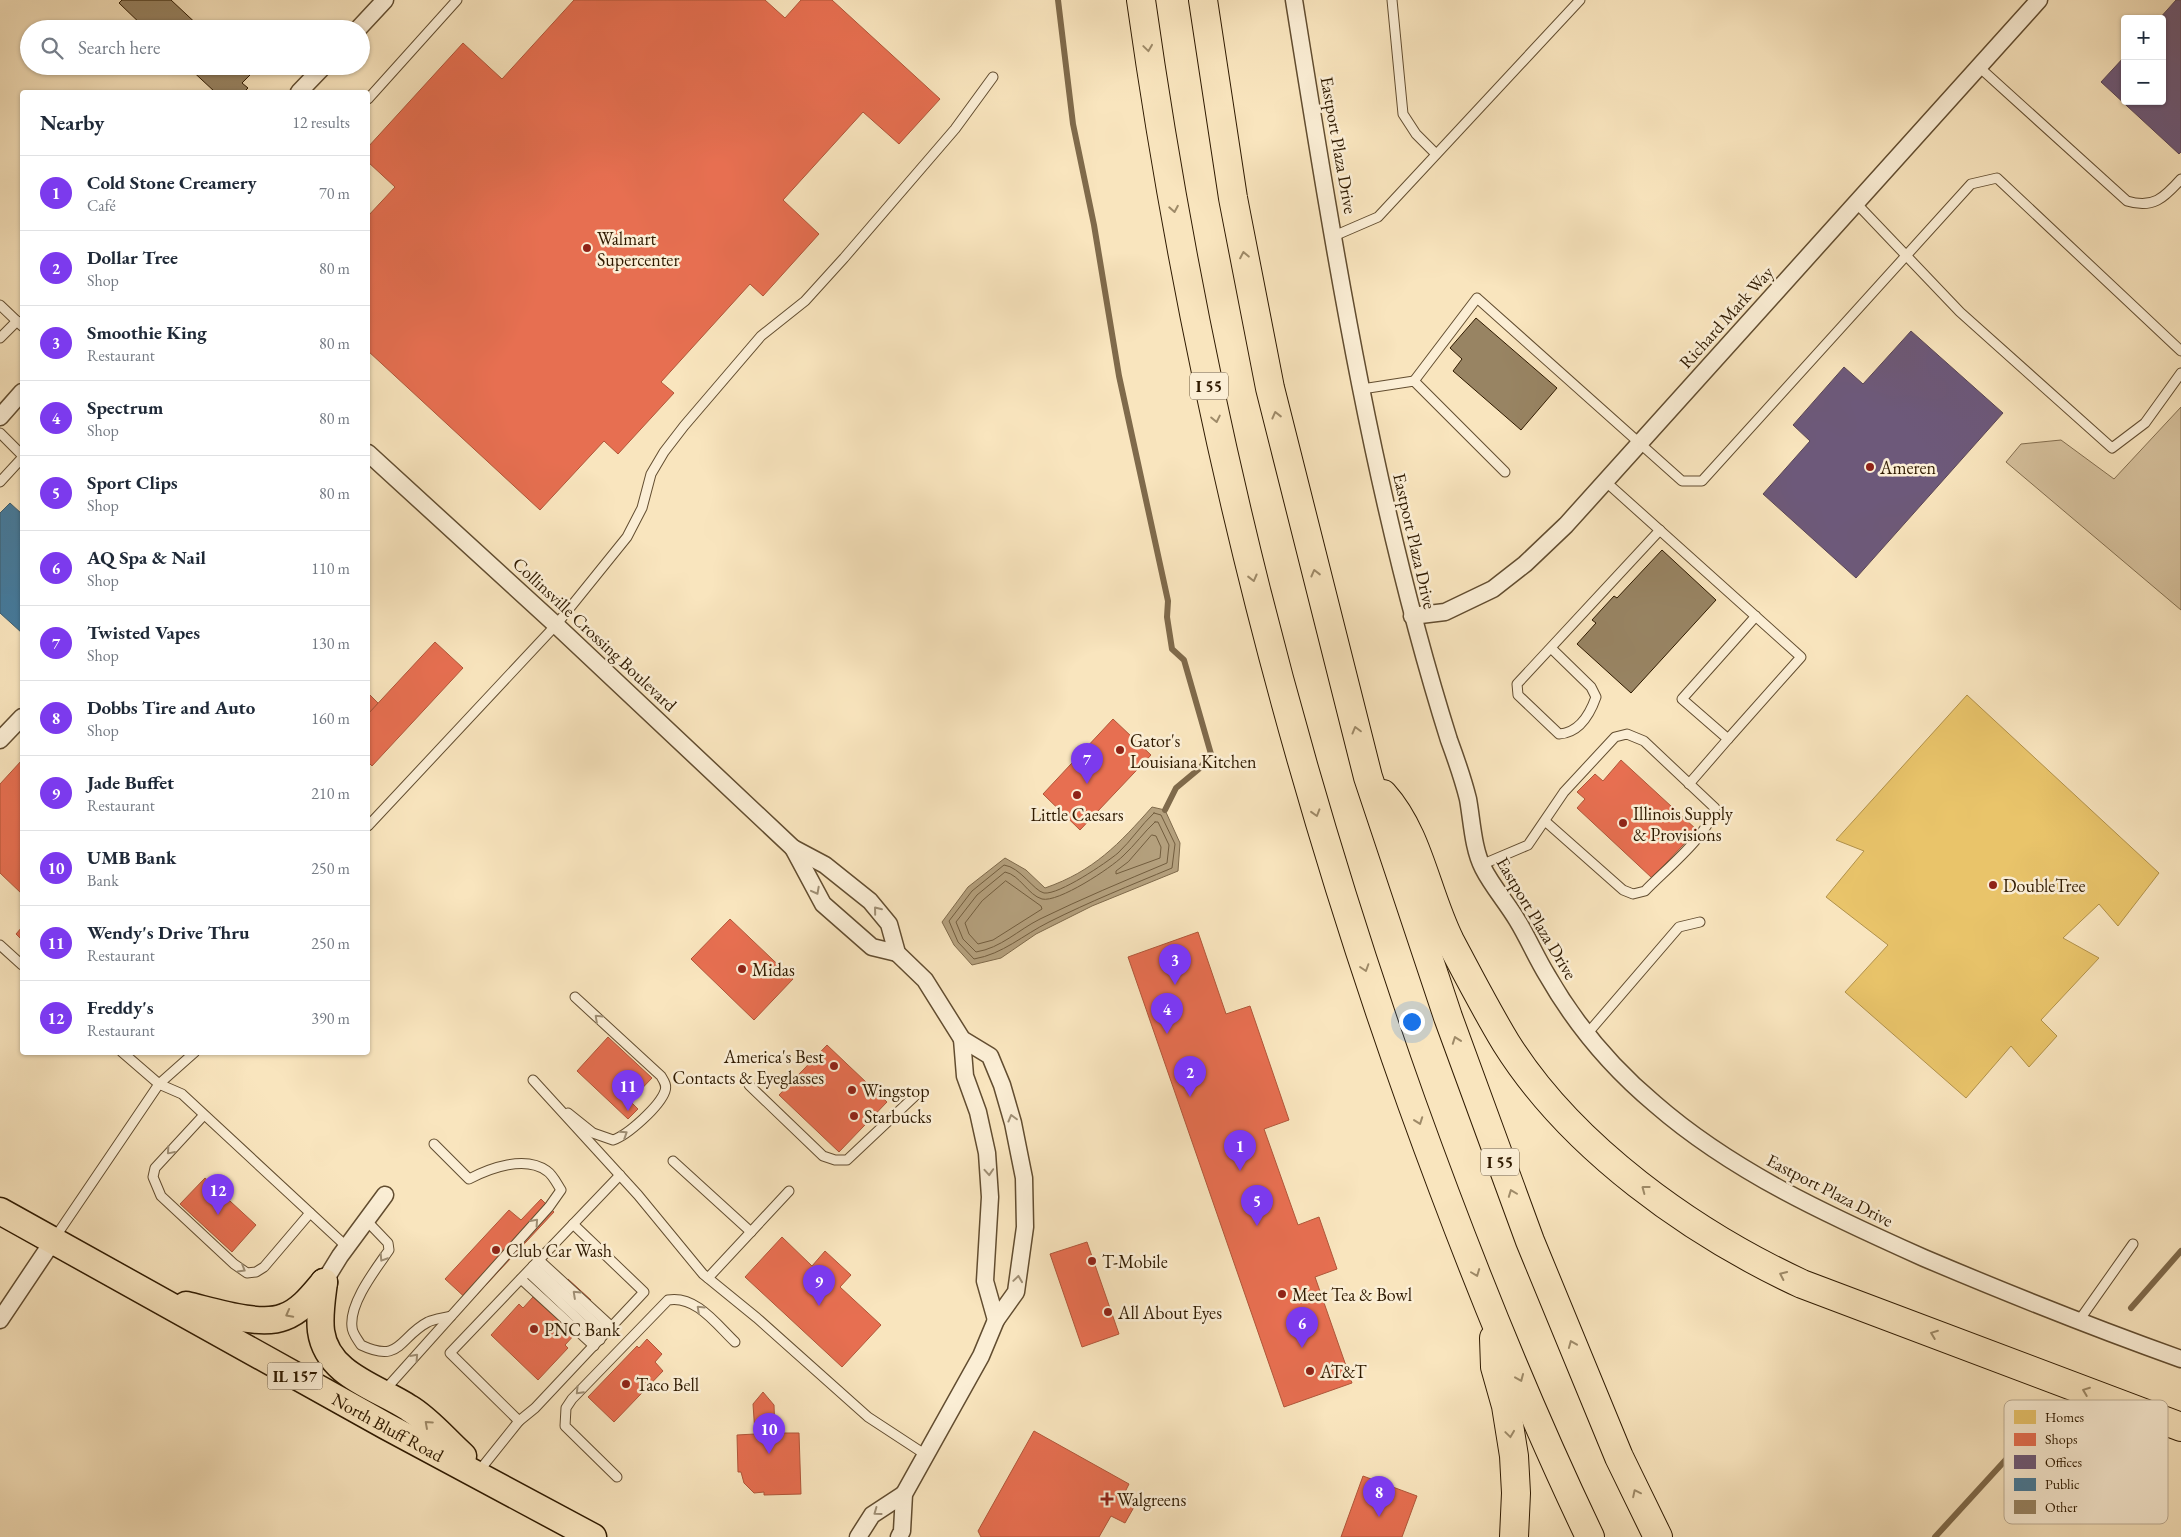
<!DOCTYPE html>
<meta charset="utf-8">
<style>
:root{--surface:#fff;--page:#f2f2f3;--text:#1f2937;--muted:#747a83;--line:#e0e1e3;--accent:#7c3aed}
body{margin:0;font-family:"EB Garamond",serif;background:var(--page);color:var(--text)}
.controls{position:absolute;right:15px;top:15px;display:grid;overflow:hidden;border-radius:5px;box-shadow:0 1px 4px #0004}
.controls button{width:45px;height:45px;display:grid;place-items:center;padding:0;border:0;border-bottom:1px solid var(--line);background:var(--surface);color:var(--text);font:25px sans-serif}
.you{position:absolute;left:1411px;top:1021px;width:18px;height:18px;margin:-12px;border:4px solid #fff;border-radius:50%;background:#1a73e8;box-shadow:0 0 0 8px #1a73e833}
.badge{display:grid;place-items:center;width:32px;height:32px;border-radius:50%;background:var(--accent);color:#fff;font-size:16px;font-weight:700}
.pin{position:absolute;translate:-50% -41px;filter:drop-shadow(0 1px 2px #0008)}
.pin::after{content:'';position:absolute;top:26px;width:18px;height:15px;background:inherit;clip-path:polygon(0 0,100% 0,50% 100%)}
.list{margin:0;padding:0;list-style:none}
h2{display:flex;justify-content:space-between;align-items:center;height:65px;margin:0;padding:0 20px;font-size:21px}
h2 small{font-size:16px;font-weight:400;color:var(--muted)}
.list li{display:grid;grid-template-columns:32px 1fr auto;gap:15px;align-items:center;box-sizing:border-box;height:75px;padding:0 20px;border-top:1px solid var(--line)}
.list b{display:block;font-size:19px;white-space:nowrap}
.list p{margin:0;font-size:16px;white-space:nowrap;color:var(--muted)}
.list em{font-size:16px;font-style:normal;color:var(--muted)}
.icon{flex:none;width:28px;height:28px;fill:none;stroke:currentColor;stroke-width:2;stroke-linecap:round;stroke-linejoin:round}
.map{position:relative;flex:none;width:2181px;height:1537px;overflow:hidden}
.search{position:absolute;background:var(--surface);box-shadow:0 1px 4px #0004;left:20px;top:20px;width:350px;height:55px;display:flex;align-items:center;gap:12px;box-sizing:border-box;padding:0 18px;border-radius:28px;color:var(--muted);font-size:19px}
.panel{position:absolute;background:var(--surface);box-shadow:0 1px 4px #0004;left:20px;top:90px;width:350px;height:965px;border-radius:5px}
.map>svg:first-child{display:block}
.green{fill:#d7c29e;stroke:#836e4f}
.water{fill:#b4a07d;stroke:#7f6a4b}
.homes{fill:#e9c46a;stroke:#b1914a}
.shops{fill:#e76f51;stroke:#b05639}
.offices{fill:#6d597a;stroke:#5a4655}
.public{fill:#457b9d;stroke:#3e5e6e}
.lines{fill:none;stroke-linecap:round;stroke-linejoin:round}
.shore{stroke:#725d3e;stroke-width:1}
.stream{stroke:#7f6a4b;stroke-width:6}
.building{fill:#988463;stroke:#2f1a00}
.service-casing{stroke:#624d30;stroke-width:11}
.minor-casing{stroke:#624d30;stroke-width:19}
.primary-casing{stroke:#2f1a00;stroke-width:29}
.motorway-casing{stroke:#2f1a00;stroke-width:30}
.service{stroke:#fbeed5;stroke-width:9}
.minor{stroke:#fbeed5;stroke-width:16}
.primary{stroke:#f9e5be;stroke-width:26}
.motorway{stroke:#f9e5be;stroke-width:28}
.oneway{stroke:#9e8a68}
.oneway2{stroke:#9f8f75}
.poi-dot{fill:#8f2418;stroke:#fbeed5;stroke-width:2}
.labels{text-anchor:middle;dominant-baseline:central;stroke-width:5;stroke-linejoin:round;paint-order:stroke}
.shield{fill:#fbeed5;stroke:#6c5a40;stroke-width:1}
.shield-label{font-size:16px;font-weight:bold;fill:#2f1a00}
.street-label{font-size:18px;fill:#2f1a00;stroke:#fbeed5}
.poi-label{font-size:18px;fill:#2f1a00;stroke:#fbeed5;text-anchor:start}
.key{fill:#fbeed5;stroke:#beae95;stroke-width:1}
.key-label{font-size:14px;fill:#2f1a00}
</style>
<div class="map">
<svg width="2181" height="1537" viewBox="0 0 2181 1537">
<rect width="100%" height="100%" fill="#f9e5be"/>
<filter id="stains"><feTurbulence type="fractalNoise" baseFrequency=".004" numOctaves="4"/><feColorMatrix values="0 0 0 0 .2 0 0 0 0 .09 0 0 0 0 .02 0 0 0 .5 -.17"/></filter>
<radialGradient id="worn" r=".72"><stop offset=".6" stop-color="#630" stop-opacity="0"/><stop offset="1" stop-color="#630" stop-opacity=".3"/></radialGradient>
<path class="green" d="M2181,407V610L2006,462L2021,444L2061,440L2114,479Z"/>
<path class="water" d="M1152,807L1165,810L1180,843L1178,871L1092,906L1036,934L1001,958L972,965L954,945L942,922L968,887L1005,858L1026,870L1045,888C1094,871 1119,844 1152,807Z"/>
<path class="homes" d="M1967,695L2159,873L2118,926L2099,904L2063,938L2099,958L2041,1020L2057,1036L2029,1067L2011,1046L1966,1098L1845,992L1888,945L1826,897L1864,851L1836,840Z"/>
<g class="shops">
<path d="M574,0H765L785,18L801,0H832L940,99L899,144L863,112L783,200L819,234L763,296L750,284L661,382L674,393L618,454L604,441L540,510L368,351V216L395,187L368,162V147L463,43L502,79Z"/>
<path d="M435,642L463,668L372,766L368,762V714Z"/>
<path d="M368,693L378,703L368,714Z"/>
<path d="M1113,719L1151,755L1080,830L1043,794Z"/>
<path d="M22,760V894L0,873V784Z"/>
<path d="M1621,760L1697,830L1652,878L1577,808L1585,799L1577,792L1595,774L1603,781Z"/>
<path d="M730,919L793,979L754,1020L691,959Z"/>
<path d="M22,927V940L16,934Z"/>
<path d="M1198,932L1226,1014L1250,1006L1289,1120L1264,1129L1298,1225L1319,1217L1337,1269L1315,1277L1352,1383L1284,1407L1128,957Z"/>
<path d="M608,1037L652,1078L630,1101L638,1109L628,1119L577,1071Z"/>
<path d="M827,1045L887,1102L839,1152L779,1095Z"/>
<path d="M205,1178L256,1225L232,1252L180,1204Z"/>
<path d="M541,1199L554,1212L470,1302L445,1279L509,1210L521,1220Z"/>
<path d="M782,1237L812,1266L825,1251L851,1275L840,1287L881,1325L842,1367L745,1277Z"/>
<path d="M1087,1242L1119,1334L1082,1347L1050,1254Z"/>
<path d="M568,1279L591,1300L568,1326L576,1333L565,1345L568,1348L538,1380L491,1335L519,1304L523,1308L533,1297L543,1306Z"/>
<path d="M647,1339L662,1354L655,1362L663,1371L614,1422L588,1397L637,1346L639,1348Z"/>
<path d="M763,1392L774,1405L775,1433H799L801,1494L764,1495V1492L754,1493L744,1483L741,1472H738L737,1435L755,1434L753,1404Z"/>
<path d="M1034,1431L1129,1484L1125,1492L1138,1500L1125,1523L1111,1516L1099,1537H981L978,1531Z"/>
<path d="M1363,1476L1417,1496L1402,1537H1341Z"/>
</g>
<g class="offices">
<path d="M2176,0H2181V152L2179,154L2101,82L2125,56V101H2162V19H2159Z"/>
<path d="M1911,331L2003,413L1856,578L1763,494L1810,441L1793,425L1844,367L1863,384Z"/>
</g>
<path class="public" d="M10,503L22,514V633L0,613V513Z"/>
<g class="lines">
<g class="shore">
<path d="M1154,813L1161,815L1175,844L1172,868C1131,885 1089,902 1049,922C1023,935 1003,954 974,959L958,942L949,921L972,891L1004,865C1020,867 1034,891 1044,893C1059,895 1106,863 1118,853C1131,841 1141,825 1154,813Z"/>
<path d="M1155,822H1158L1169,845L1167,863C1124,881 1081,899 1040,919C1018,930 1001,948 976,952L963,939L956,922L977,895L1005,872C1020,875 1028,895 1042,899C1058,903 1111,868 1123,856C1135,845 1144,832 1155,822Z"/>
<path d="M1152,835L1156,836L1161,847L1160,858L1116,874V871L1128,862Z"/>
<path d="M1006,881L1041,906L1042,909L993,940L978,944L969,934L965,923L982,901Z"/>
</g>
<g class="stream">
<path d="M1058,0L1073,124L1094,225L1119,376L1168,601L1167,617L1172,649L1184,660L1211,754L1200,768L1176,788L1165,810"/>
<path d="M2131,1308L2181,1251"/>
<path d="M1935,1537L2044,1418"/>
</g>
</g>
<g class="building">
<path d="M122,0H171L202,29H146L119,3Z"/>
<path d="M187,66H242L251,74L242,83L248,88L244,92H215Z"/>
<path d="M1476,318L1557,388L1521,430L1453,371L1462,359L1450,348Z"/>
<path d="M1662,550L1716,600L1631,693L1577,644L1596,623L1592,620L1614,596L1617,598Z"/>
</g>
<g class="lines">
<g class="service-casing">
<g id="service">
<path d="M1392,0L1403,114L1416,134L1436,154"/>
<path d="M1979,67L2127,201C2153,209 2164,198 2181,179"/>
<path d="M368,99L457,0"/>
<path d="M1856,203L1960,312L2112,448L2145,423L2181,373"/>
<path d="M1334,236L1378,217L1580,0"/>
<path d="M0,305L22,326"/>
<path d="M0,338L17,321"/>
<path d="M1414,381L1477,298L1682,481H1702L1971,184L1997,178L2181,351"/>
<path d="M1362,389L1414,381L1505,472"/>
<path d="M0,433L22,455"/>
<path d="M1605,481L1801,657L1728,739L1682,699L1756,616"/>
<path d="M0,482L22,458"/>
<path d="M1551,648L1591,687L1596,697C1590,714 1579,733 1559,734L1518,695L1517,684L1660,530"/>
<path d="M1689,784L1728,739"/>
<path d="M368,826L556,625L627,537L642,508L651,474L664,452L684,426L761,336L805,301L844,258L955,129L993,77"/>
<path d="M1481,865L1528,845L1564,792L1615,737L1627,734L1644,741L1715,808C1707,837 1666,869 1645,891L1633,894L1623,890L1545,821"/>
<path d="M0,945L22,965"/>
<path d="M1587,1034L1679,927L1700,922"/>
<path d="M122,1052L159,1084L182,1094L347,1247"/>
<path d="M533,1080L638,1195L703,1274L757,1318L868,1417L926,1455"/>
<path d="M749,1085L823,1156L835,1160H847L916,1095"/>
<path d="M568,1113L593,1133L613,1140C628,1135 660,1106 665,1091C667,1085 664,1081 661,1076L575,997"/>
<path d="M203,1116L155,1168L153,1177L161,1196L234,1264L247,1273L256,1272L264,1267L310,1213"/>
<path d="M673,1161L751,1232"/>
<path d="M366,1220L388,1243L389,1250C376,1269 349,1303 352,1327C352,1333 358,1340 361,1345C401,1364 399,1337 428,1322C435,1319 444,1318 451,1316"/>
<path d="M54,1239L159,1084L195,1052"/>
<path d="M539,1260L612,1327"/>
<path d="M533,1266L606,1333"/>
<path d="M528,1272L600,1340"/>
<path d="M708,1278L789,1191"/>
<path d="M521,1279L594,1346"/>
<path d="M2078,1322L2133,1244"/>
<path d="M384,1391L549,1207L561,1190C557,1184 553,1175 547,1171C525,1155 490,1168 469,1179L434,1144"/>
<path d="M519,1421L535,1408L644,1292L573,1224"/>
<path d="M479,1471L519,1421L450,1353L620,1175"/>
<path d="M617,1477L565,1426L566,1408L572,1399L668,1300C696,1295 717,1325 735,1342"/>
</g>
</g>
<g class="minor-casing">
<g id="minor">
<path d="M1294,0C1334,249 1373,499 1449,740C1456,759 1463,779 1468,799C1472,821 1473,849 1483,868C1492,886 1507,903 1517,920C1528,938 1536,957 1547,975C1575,1024 1612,1068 1655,1104C1733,1172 1830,1216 1924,1258C2009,1294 2094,1328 2181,1359"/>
<path d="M358,29L385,0"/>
<path d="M299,92L324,66"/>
<path d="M0,417L22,392"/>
<path d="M368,453L556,625L793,848L825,865L870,901L889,924L897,953L925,980L962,1039L990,1056L1002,1085L1013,1123L1024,1178L1025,1227L1016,1292L996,1320L981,1356L904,1494L902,1531L899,1537"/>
<path d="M1412,616L1445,612L1493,589L1525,564L1566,525L2039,0"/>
<path d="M0,740L22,717"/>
<path d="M793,848L823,904L872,947L897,953"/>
<path d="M962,1039L965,1076L978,1112L987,1153L990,1197L985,1281L996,1320"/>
<path d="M324,1282L340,1256L385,1195"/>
<path d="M0,1320L53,1241"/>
<path d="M858,1537L872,1515L904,1494"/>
</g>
</g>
<g class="primary-casing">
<g id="primary">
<path id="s1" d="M0,1211L386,1426L593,1537"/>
<path d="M324,1282C322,1298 319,1315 321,1331C327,1375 377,1387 409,1408C429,1420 446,1441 463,1456"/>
<path d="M186,1305C212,1311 260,1327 284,1317C301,1311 313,1295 324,1282"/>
</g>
</g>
<g class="motorway-casing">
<g id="motorway">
<path d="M1141,0C1194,376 1284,746 1412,1104C1465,1251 1523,1397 1590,1537"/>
<path d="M1203,0L1233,198L1270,388L1368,777L1448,1017L1530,1241L1619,1457L1658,1537"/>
<path d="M1383,794C1419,834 1426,893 1450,941C1468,975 1486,1010 1506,1043C1572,1148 1692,1233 1802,1284L2181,1427"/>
<path d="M1494,1338L1495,1367L1506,1406L1514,1456L1516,1493L1514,1537"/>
</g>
</g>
<use href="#service" class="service"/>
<use href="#minor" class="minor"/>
<use href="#primary" class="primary"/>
<use href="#motorway" class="motorway"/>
</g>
<defs><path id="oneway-chevron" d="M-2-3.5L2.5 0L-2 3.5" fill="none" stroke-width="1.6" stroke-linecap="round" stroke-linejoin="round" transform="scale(1.25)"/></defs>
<g class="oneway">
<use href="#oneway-chevron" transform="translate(1148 48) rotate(82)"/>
<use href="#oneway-chevron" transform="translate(1174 209) rotate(80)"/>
<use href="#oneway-chevron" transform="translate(1244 255) rotate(-101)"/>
<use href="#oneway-chevron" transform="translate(1276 415) rotate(-104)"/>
<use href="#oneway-chevron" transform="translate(1216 419) rotate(78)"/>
<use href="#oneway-chevron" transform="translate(1315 573) rotate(-104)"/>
<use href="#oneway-chevron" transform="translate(1253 578) rotate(76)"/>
<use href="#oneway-chevron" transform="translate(1356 730) rotate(-105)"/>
<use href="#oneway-chevron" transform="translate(1316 813) rotate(73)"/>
<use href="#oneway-chevron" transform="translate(1365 968) rotate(72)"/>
<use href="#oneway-chevron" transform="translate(1456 1040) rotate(-110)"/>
<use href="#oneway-chevron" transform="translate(1419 1121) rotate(70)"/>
<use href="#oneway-chevron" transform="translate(1645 1189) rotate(-143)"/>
<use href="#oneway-chevron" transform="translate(1512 1193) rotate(-111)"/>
<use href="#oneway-chevron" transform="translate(1476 1273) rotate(69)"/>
<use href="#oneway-chevron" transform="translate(1783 1275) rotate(-155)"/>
<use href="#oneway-chevron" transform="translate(289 1314) rotate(152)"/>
<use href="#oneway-chevron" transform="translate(1934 1334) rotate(-159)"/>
<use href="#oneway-chevron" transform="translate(1572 1344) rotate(-112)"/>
<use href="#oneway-chevron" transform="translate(1520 1378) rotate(67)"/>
<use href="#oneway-chevron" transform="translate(2086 1391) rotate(-159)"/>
<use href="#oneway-chevron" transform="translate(428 1424) rotate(-138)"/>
<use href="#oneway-chevron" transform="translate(1510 1434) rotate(82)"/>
<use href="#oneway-chevron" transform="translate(1636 1493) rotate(-116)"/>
</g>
<g class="oneway2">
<use href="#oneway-chevron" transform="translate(816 891) rotate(62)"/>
<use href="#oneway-chevron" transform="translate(877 910) rotate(-129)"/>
<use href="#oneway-chevron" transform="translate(598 1018) rotate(-137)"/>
<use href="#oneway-chevron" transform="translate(1012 1118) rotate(-105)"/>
<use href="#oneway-chevron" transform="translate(624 1134) rotate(-33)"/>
<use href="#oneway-chevron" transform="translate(170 1151) rotate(131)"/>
<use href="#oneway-chevron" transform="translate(989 1172) rotate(86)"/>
<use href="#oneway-chevron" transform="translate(535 1222) rotate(-48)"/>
<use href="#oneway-chevron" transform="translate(383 1258) rotate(123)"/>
<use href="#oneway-chevron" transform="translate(242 1269) rotate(31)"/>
<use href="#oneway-chevron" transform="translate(1018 1279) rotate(-82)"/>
<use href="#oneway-chevron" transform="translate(576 1294) rotate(-137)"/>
<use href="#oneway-chevron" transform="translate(700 1309) rotate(-137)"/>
<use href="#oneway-chevron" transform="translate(415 1357) rotate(-48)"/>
<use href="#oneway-chevron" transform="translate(579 1391) rotate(134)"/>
<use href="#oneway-chevron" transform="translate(877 1512) rotate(144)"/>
</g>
<g class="poi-dot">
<circle cx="587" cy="248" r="5"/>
<circle cx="1870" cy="467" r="5"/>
<circle cx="1120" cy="750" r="5"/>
<circle cx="1077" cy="795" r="5"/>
<circle cx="1623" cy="823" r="5"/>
<circle cx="1993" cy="885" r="5"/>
<circle cx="742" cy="969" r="5"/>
<circle cx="834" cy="1066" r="5"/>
<circle cx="852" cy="1090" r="5"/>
<circle cx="854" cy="1116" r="5"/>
<circle cx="496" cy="1250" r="5"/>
<circle cx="1092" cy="1261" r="5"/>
<circle cx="1282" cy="1294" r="5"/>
<circle cx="1108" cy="1312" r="5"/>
<circle cx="534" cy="1329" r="5"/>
<circle cx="1310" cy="1371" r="5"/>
<circle cx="626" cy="1384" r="5"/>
<path d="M1104.5 1491.5h5v5h5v5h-5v5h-5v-5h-5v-5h5z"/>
</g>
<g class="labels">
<g class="shield">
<rect x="1190" y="372.5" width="38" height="27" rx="4"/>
<rect x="1481" y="1148.5" width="38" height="27" rx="4"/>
<rect x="267.5" y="1362.5" width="55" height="27" rx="4"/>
</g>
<g class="shield-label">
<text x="1209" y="386">I 55</text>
<text x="1500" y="1162">I 55</text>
<text x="295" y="1376">IL 157</text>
</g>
<g class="street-label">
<text transform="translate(1339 145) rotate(80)">Eastport Plaza Drive</text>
<text transform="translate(1726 317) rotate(-48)">Richard Mark Way</text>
<text transform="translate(1415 541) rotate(77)">Eastport Plaza Drive</text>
<text transform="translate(595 634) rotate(43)">Collinsville Crossing Boulevard</text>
<text transform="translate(1537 918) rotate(59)">Eastport Plaza Drive</text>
<text transform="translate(1830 1190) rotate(27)">Eastport Plaza Drive</text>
<text stroke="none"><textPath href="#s1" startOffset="444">North Bluff Road</textPath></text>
</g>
<g class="poi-label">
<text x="597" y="238">Walmart<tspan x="597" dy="21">Supercenter</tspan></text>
<text x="1880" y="467">Ameren</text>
<text x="1130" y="740">Gator's<tspan x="1130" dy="21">Louisiana Kitchen</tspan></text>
<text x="1633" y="813">Illinois Supply<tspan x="1633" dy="21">&amp; Provisions</tspan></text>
<text x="1077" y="814" text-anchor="middle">Little Caesars</text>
<text x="2003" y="885">DoubleTree</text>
<text x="752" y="969">Midas</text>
<text x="824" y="1056" text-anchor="end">America's Best<tspan x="824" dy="21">Contacts &amp; Eyeglasses</tspan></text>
<text x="862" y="1090">Wingstop</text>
<text x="864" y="1116">Starbucks</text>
<text x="506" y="1250">Club Car Wash</text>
<text x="1102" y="1261">T-Mobile</text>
<text x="1292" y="1294">Meet Tea &amp; Bowl</text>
<text x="1118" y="1312">All About Eyes</text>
<text x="544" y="1329">PNC Bank</text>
<text x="1320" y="1371">AT&amp;T</text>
<text x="636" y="1384">Taco Bell</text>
<text x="1117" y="1499">Walgreens</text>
</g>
</g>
<rect x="2004" y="1400" width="164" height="124" rx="8" class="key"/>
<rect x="2014" y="1410" width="22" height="14" fill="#e9c46a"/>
<rect x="2014" y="1433" width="22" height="13" fill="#e76f51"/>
<rect x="2014" y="1455" width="22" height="14" fill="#6d597a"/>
<rect x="2014" y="1478" width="22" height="13" fill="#457b9d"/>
<rect x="2014" y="1500" width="22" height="14" fill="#988463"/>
<g class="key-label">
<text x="2045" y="1422">Homes</text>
<text x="2045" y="1444">Shops</text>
<text x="2045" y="1467">Offices</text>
<text x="2045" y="1489">Public</text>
<text x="2045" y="1512">Other</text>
</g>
<rect width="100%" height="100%" filter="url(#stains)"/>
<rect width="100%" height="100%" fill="url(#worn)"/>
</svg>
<div class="controls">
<button>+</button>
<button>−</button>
</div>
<div class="you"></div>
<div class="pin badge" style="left:1240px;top:1171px">1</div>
<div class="pin badge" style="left:1190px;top:1097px">2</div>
<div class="pin badge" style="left:1175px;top:985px">3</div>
<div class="pin badge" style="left:1167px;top:1034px">4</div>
<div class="pin badge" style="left:1257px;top:1226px">5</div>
<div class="pin badge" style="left:1302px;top:1348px">6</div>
<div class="pin badge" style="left:1087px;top:784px">7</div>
<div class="pin badge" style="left:1379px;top:1517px">8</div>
<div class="pin badge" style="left:819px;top:1306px">9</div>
<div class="pin badge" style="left:769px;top:1454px">10</div>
<div class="pin badge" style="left:628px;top:1111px">11</div>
<div class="pin badge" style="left:218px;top:1215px">12</div>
<div class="search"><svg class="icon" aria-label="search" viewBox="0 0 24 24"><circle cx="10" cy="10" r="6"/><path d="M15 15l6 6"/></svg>Search here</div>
<section class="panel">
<h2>Nearby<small>12 results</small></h2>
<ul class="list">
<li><span class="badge">1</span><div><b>Cold Stone Creamery</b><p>Café</p></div><em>70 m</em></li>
<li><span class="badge">2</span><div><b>Dollar Tree</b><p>Shop</p></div><em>80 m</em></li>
<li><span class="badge">3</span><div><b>Smoothie King</b><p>Restaurant</p></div><em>80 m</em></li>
<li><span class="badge">4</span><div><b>Spectrum</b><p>Shop</p></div><em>80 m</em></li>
<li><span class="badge">5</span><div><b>Sport Clips</b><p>Shop</p></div><em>80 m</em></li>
<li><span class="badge">6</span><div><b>AQ Spa &amp; Nail</b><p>Shop</p></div><em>110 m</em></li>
<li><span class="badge">7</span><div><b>Twisted Vapes</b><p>Shop</p></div><em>130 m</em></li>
<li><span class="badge">8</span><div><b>Dobbs Tire and Auto</b><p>Shop</p></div><em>160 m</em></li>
<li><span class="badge">9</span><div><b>Jade Buffet</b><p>Restaurant</p></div><em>210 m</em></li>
<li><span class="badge">10</span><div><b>UMB Bank</b><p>Bank</p></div><em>250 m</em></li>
<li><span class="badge">11</span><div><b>Wendy's Drive Thru</b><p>Restaurant</p></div><em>250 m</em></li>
<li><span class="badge">12</span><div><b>Freddy's</b><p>Restaurant</p></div><em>390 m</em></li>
</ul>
</section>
</div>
